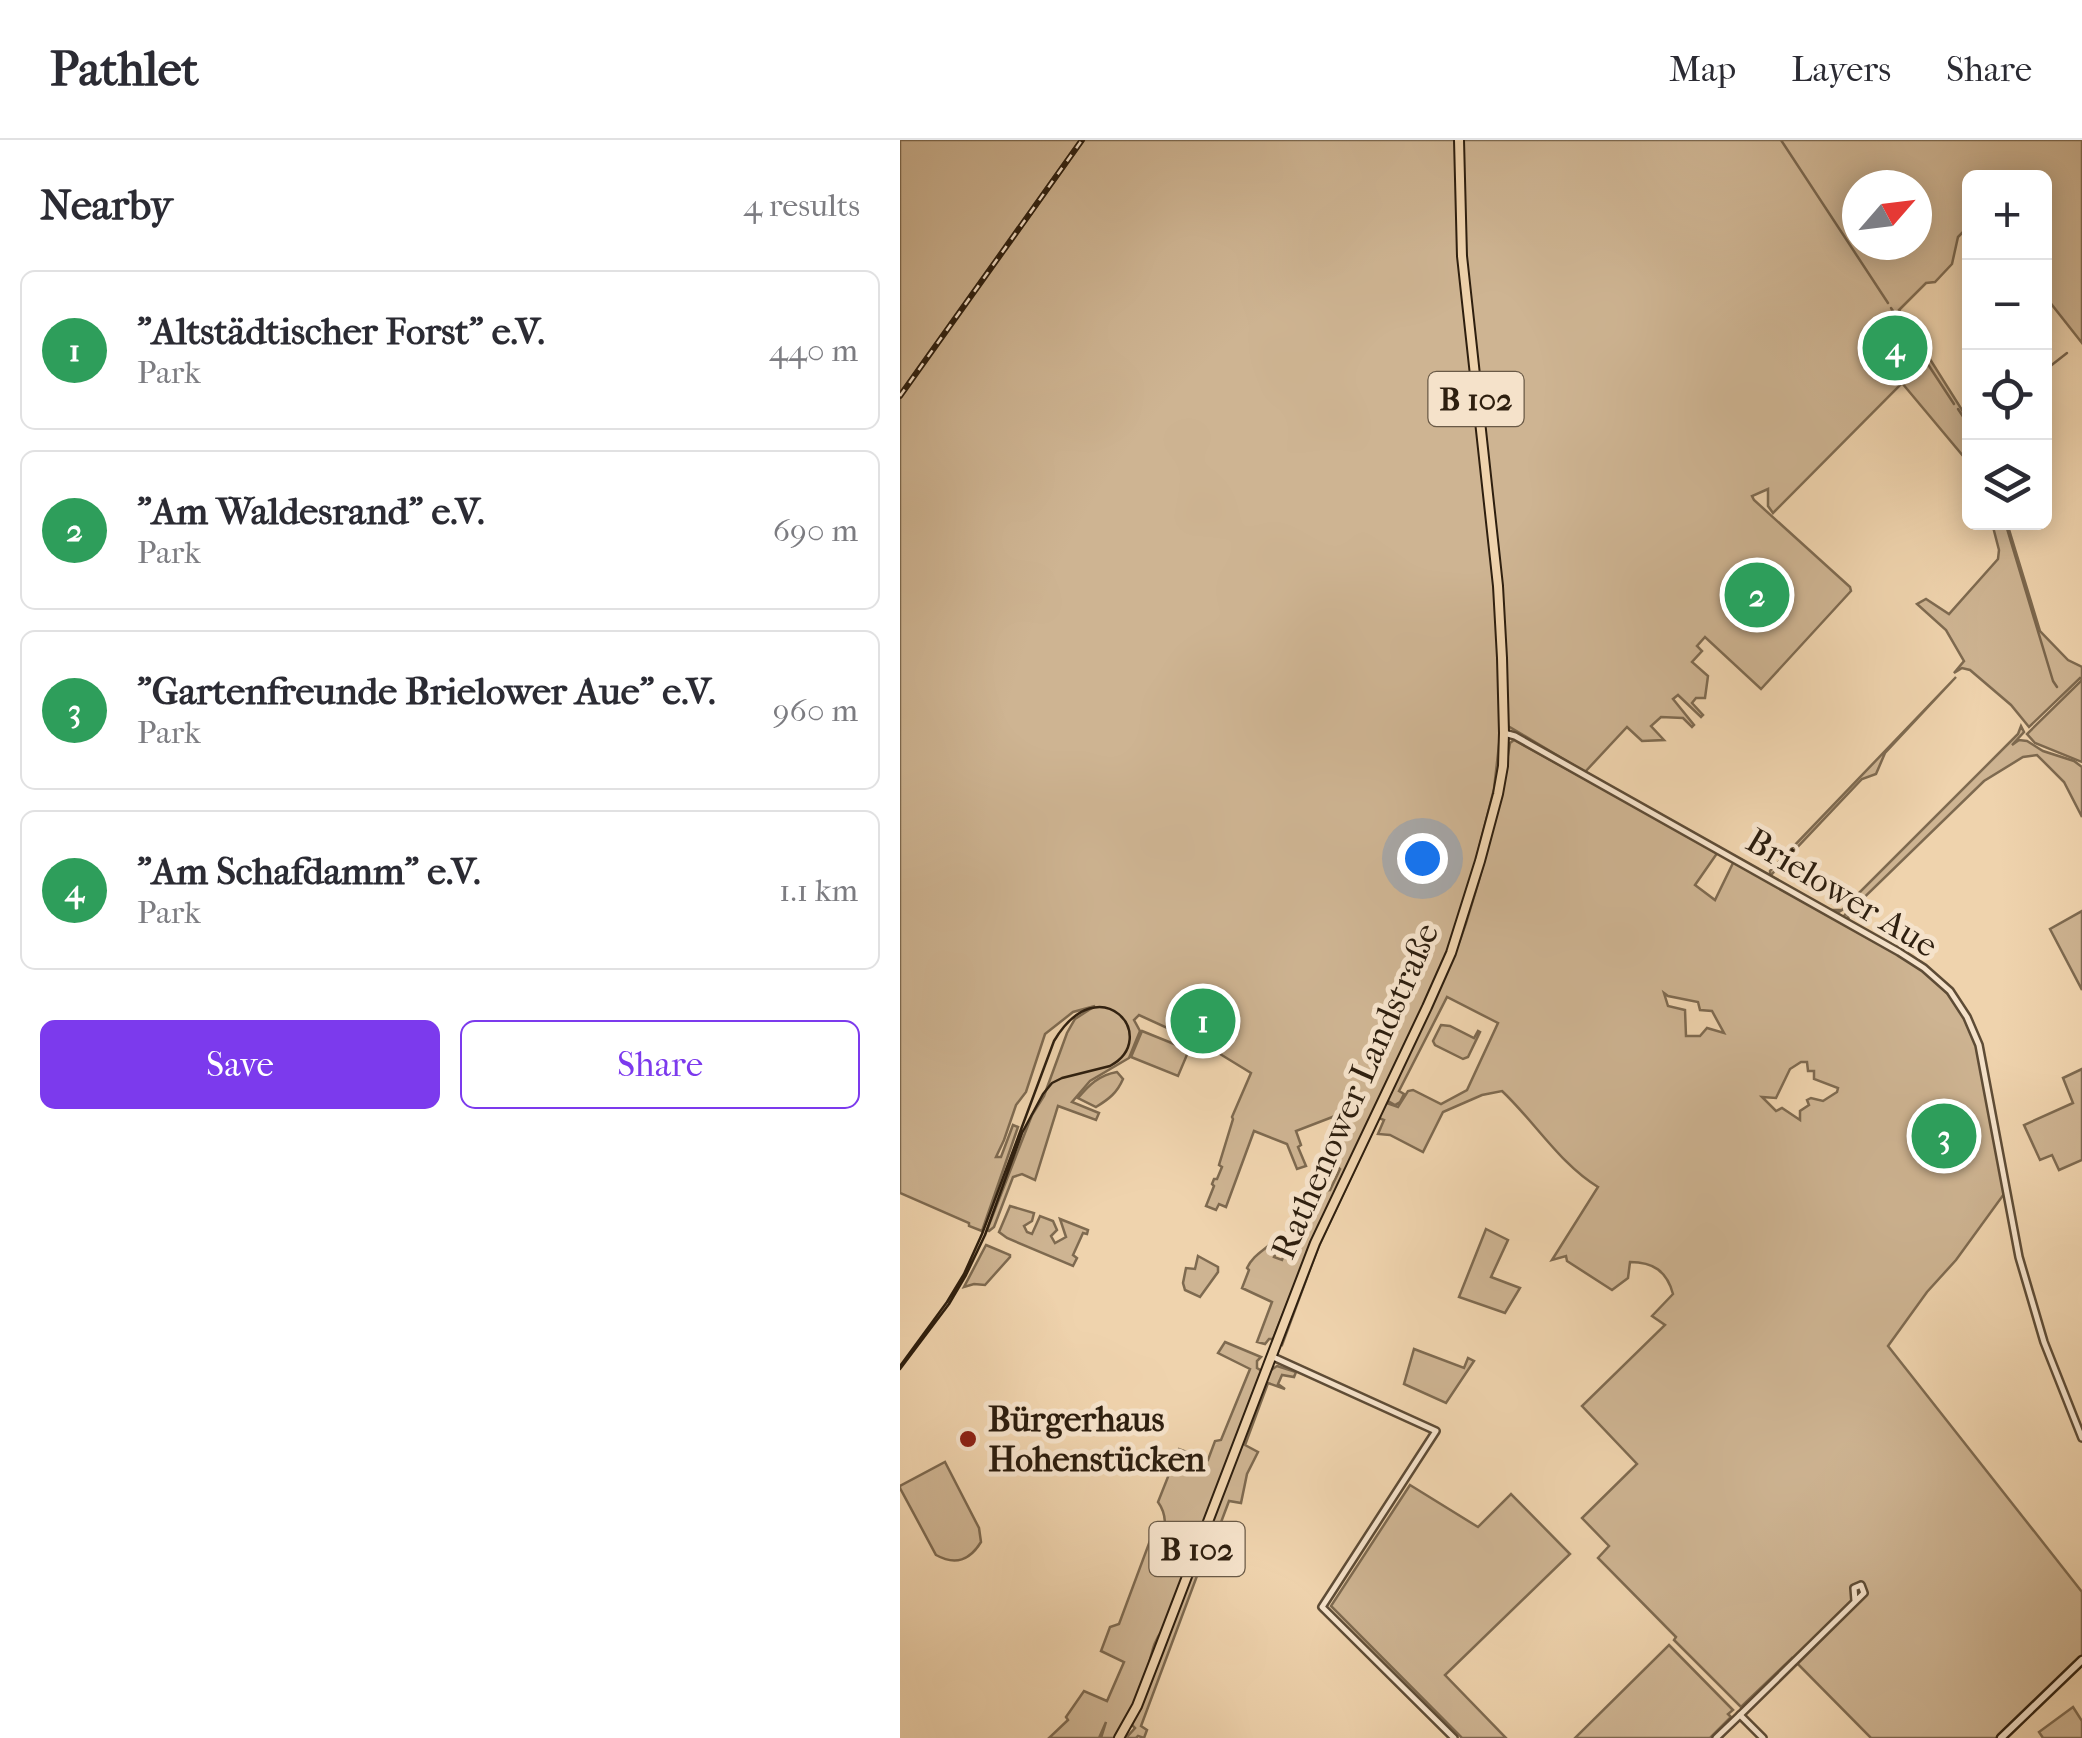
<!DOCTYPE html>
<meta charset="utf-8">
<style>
:root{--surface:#fff;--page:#f7f7f7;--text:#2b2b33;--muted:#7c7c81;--line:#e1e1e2;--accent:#7c3aed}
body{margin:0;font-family:"IM FELL French Canon",serif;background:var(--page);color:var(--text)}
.controls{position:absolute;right:30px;top:30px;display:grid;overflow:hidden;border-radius:15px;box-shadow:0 5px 25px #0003}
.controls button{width:90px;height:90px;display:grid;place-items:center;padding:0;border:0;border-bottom:2px solid var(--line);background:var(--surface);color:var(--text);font:50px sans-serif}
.compass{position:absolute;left:942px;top:30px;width:90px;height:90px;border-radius:50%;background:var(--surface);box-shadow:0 5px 25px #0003;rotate:62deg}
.you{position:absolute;left:522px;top:718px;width:35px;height:35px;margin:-25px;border:8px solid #fff;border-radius:50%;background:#1a73e8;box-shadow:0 0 0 15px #1a73e833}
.badge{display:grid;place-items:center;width:65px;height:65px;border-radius:50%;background:var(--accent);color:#fff;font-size:32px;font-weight:700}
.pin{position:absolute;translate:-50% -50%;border:5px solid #fff;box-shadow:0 2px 10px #0006}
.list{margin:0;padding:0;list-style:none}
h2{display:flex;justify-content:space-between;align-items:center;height:130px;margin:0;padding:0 40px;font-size:42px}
h2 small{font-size:32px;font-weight:400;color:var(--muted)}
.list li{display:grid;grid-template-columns:65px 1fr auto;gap:30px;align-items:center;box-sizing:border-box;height:160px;margin:0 20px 20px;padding:0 20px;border:2px solid var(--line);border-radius:15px}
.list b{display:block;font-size:38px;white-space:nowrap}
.list p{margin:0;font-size:32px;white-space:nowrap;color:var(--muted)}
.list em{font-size:32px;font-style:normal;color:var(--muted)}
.actions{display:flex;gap:20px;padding:30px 40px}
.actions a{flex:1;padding:22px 0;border:2px solid var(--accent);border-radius:15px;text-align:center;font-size:35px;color:var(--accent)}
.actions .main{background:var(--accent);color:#fff}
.icon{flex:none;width:55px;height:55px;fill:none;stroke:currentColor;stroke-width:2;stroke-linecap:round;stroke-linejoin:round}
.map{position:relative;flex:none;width:1182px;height:1598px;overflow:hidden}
header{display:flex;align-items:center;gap:60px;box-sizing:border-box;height:140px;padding:0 50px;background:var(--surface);border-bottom:2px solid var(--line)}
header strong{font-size:48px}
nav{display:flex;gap:55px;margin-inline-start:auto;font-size:35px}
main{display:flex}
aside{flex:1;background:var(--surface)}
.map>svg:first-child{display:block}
.green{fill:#ceb492;stroke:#7e6a50;stroke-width:2.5;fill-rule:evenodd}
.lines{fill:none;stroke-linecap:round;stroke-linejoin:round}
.stream{stroke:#7a664d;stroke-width:2.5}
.tertiary-casing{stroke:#5e4c36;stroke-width:10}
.secondary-casing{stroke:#2e1f0f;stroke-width:11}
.primary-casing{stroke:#2e1f0f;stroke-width:12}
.tertiary{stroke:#f5e2ca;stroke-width:5}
.secondary{stroke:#f5e2ca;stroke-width:6}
.primary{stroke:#efd3ad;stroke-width:8}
.tram{stroke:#2e1f0f;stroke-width:2.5}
.rail-casing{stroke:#2e1f0f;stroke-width:6}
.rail{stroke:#f5e2ca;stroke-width:2.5;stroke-dasharray:8;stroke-linecap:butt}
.poi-dot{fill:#8f2418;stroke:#f5e2ca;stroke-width:4}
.labels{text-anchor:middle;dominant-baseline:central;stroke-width:10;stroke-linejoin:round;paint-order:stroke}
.shield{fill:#f5e2ca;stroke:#6a5a47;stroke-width:2.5}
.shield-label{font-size:32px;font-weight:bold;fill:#2e1f0f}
.street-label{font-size:35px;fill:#2e1f0f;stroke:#f5e2ca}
.poi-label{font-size:35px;font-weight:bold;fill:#2e1f0f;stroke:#f5e2ca;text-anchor:start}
</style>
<header>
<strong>Pathlet</strong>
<nav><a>Map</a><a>Layers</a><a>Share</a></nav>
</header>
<main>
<aside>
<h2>Nearby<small>4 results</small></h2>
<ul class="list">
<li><span class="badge" style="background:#2e9e5b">1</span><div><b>&quot;Altstädtischer Forst&quot; e.V.</b><p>Park</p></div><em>440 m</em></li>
<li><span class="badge" style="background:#2e9e5b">2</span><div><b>&quot;Am Waldesrand&quot; e.V.</b><p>Park</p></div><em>690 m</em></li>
<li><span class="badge" style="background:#2e9e5b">3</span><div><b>&quot;Gartenfreunde Brielower Aue&quot; e.V.</b><p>Park</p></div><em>960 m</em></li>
<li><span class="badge" style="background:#2e9e5b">4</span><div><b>&quot;Am Schafdamm&quot; e.V.</b><p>Park</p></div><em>1.1 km</em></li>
</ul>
<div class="actions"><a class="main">Save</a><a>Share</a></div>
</aside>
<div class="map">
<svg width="1182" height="1598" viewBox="0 0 1182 1598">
<rect width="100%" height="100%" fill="#efd3ad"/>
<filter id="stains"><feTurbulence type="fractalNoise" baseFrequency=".002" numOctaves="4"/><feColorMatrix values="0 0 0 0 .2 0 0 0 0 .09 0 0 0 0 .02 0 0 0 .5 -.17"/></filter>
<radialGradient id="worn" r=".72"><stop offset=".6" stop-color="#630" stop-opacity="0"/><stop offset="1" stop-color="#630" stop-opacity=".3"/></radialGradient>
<g class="green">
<path d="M0,0H180L0,254Z"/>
<path d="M184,0H556L600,519V596L594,649L576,720L549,812L411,1104L373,1199H369L365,1204L357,1202L372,1162L342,1148L349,1130L347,1128C355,1111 371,1109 379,1093H384L374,1117L382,1120L407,1058L421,1051L430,1050L440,1029L430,1020L446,984L435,976L396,991L401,1005L398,1007L406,1026L397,1029L387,1004L354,991L326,1067L319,1064L316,1070L306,1066L314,1046L312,1044L314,1039H317L322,1027L319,1025L333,979L332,977L351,933L307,906L239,875L234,880L240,891L229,918L190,941L172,962L199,973L196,980L158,966L135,1040L122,1034L113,1037L94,1087L89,1091L87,1090L132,975L144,956L167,893L175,879L195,866L173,872L145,894L126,952L116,965L104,1000L96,1017H101L113,985L118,987L82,1091L69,1086V1083L0,1053V257Z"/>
<path d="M562,0H1182V203L1145,156L1144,38H1070L1069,86L1058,97L1052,124L1035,142L1026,143L999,170L1069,281V323L1002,243L873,373L868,366V349L852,356L854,360L950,447L951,451L861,549L805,497L797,506L802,511L792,522L808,536L805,558H796L792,563L803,575L801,577L778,555L773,559L794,585L792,587L783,578L761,577L751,586L764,600L742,601L727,587L685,632L608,586L604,517L565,114ZM957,45H1017V105H957Z"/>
<path d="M1092,383H1107L1140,491L1168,520L1182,527V539L1180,538L1129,587L1111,565L1070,530L1062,528L1054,533L1064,521L1046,490L1017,464L1026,459L1049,474L1098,419L1099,410Z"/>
<path d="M1056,537L985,613L976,634L962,639L870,736V731Z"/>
<path d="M1182,540V622L1135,603L1127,594Z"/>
<path d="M1121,586L1124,592L1112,605L1119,600L1127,601L1143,611L1174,621L1182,627V677L1164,642L1137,615L1123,617L1084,641L947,774L949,780L943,777L949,770L947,767L937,773L930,770H942L1118,594Z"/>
<path d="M614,600L818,712L795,745L815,760L834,721L1023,829L1055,861L1065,878L1079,910L1104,1054L1056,1120L1027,1152L988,1206L1182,1452V1516L1097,1598H971L892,1518L841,1567L774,1500L776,1497L698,1418L709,1406L682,1378L737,1324L682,1266L765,1185L752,1176L773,1154C767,1131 753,1122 730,1122L728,1138L712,1150L667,1121L666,1116L652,1120L698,1047C660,1024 635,982 602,951L582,955L543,972L523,1012L490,995L478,994L484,980L479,978L418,1108L382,1205L380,1204L406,1132L484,962L498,967L508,951L513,950L541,964L567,950L598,883L547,857L499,951L504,954L500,962L495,965L488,961L486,957C514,900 546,843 566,783C585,724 600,664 610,603ZM764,853L768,856L798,862L800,870L812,871L824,893L807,888L800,896H786L785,870L768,866ZM901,922H907L908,931H914V939L938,948L937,952L923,961L911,958L907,960L909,965L900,971V980L882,968L876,971L862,957L876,958L890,929Z"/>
<path d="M1182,771V850L1150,789Z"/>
<path d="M541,885L550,886L574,898L578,891L580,892L568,917L563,919L535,905L533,901Z"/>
<path d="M242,891L289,910L278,936L231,917Z"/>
<path d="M1182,929V1020L1159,1030L1152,1015L1140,1020L1124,985L1173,963L1163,938Z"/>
<path d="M217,932L223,939C217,953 209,959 196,967L178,958C189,945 199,935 217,932Z"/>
<path d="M110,1066L134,1073L132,1081L124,1086L127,1092L132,1094L140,1076L153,1081L157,1090L151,1096L155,1103L166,1097L160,1079L188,1090L187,1094L183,1093L173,1115L177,1118L173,1126L107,1098L99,1092Z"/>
<path d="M586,1089L608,1100L591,1137L620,1148L605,1173L559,1157Z"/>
<path d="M86,1105L110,1115V1117L85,1145L74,1144L64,1147Z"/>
<path d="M298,1116L318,1127V1132L300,1157L285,1150L283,1143L286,1128L295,1129Z"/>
<path d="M325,1202L361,1217L357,1221V1228L362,1231L262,1491C252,1503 252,1516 247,1530C239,1554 229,1578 214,1598H201L206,1582L199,1598H149L168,1580L166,1577L184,1551L207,1561L224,1522L201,1511L210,1487L219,1484L251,1398L259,1401C268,1390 266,1373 258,1362L279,1309L308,1320L315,1301L321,1300L350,1229L318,1213Z"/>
<path d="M514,1209L564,1228L568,1218L574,1221L546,1263L504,1244Z"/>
<path d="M377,1226L396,1232L394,1237L382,1235L378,1244L385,1249L368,1243L345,1305L358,1312L347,1334L341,1363L329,1361L311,1409H307L241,1586L247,1590L244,1598L238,1596L236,1598H226L235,1588L232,1585L233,1580L368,1232Z"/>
<path d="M45,1322L79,1388L81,1402C70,1420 56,1426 36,1415L0,1348V1346Z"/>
<path d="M510,1345L578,1387L611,1354L670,1414L545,1535L606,1598H562L431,1466Z"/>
<path d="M769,1505L833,1570L828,1574L831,1577L810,1598H675Z"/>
<path d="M1173,1567L1182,1581V1598H1143L1139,1592Z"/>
</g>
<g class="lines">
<g class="stream">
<path d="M881,0L988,163"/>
<path d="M991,168L1054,264"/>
<path d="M1144,231L1167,213"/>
<path d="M1058,269L1070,287"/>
<path d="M1105,382L1153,541L1157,547"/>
</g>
<g class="tertiary-casing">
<g id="tertiary">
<path d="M604,593L615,596L999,812L1024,828L1050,851L1067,877L1079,905L1119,1117L1144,1202L1182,1298"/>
<path d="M371,1216L536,1291L422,1467L554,1598"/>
<path d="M840,1575L964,1453L961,1445L954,1448L955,1461"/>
<path d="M816,1598L840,1575L863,1598"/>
</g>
</g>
<g class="secondary-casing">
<path id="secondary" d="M1101,1598L1182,1520"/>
</g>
<g class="primary-casing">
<path id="primary" d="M219,1598L237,1566L258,1512L415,1103L527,867L551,813L580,721L598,654L603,626L604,593L602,518L598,446L562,116L559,0"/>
</g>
<use href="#tertiary" class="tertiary"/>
<use href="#secondary" class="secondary"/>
<use href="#primary" class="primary"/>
<path class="tram" d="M0,1226L47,1162L64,1134L82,1094L154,901C200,824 262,898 210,926L162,938L152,943L143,954L122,993L85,1095L66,1135L49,1164L0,1229"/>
<g class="rail-casing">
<path id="rail" d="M0,256L182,0"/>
</g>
<use href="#rail" class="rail"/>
</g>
<circle class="poi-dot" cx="68" cy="1299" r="10"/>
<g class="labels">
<g class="shield">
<rect x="528.5" y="232" width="95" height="54" rx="8"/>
<rect x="249.5" y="1382" width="95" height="54" rx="8"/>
</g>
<g class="shield-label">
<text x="576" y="259">B 102</text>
<text x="297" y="1409">B 102</text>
</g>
<g class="street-label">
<text transform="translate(942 753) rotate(31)">Brielower Aue</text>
<text transform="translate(455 951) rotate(-66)">Rathenower Landstraße</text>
</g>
<g class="poi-label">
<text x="88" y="1279">Bürgerhaus<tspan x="88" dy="40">Hohenstücken</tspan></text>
</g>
</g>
<rect width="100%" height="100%" filter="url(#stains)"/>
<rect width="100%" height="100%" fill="url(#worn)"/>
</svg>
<div class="controls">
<button>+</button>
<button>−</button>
<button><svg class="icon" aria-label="locate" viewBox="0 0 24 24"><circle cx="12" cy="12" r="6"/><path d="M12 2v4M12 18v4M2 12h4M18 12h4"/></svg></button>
<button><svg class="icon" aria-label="layers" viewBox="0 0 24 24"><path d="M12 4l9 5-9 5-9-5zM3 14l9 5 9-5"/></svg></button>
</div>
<svg class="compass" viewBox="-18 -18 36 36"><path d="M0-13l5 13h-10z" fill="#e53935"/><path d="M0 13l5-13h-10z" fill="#7c7c81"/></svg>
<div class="you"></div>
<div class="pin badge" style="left:303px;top:881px;background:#2e9e5b">1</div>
<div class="pin badge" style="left:857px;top:455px;background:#2e9e5b">2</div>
<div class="pin badge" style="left:1044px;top:996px;background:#2e9e5b">3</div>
<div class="pin badge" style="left:995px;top:208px;background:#2e9e5b">4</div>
</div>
</main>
